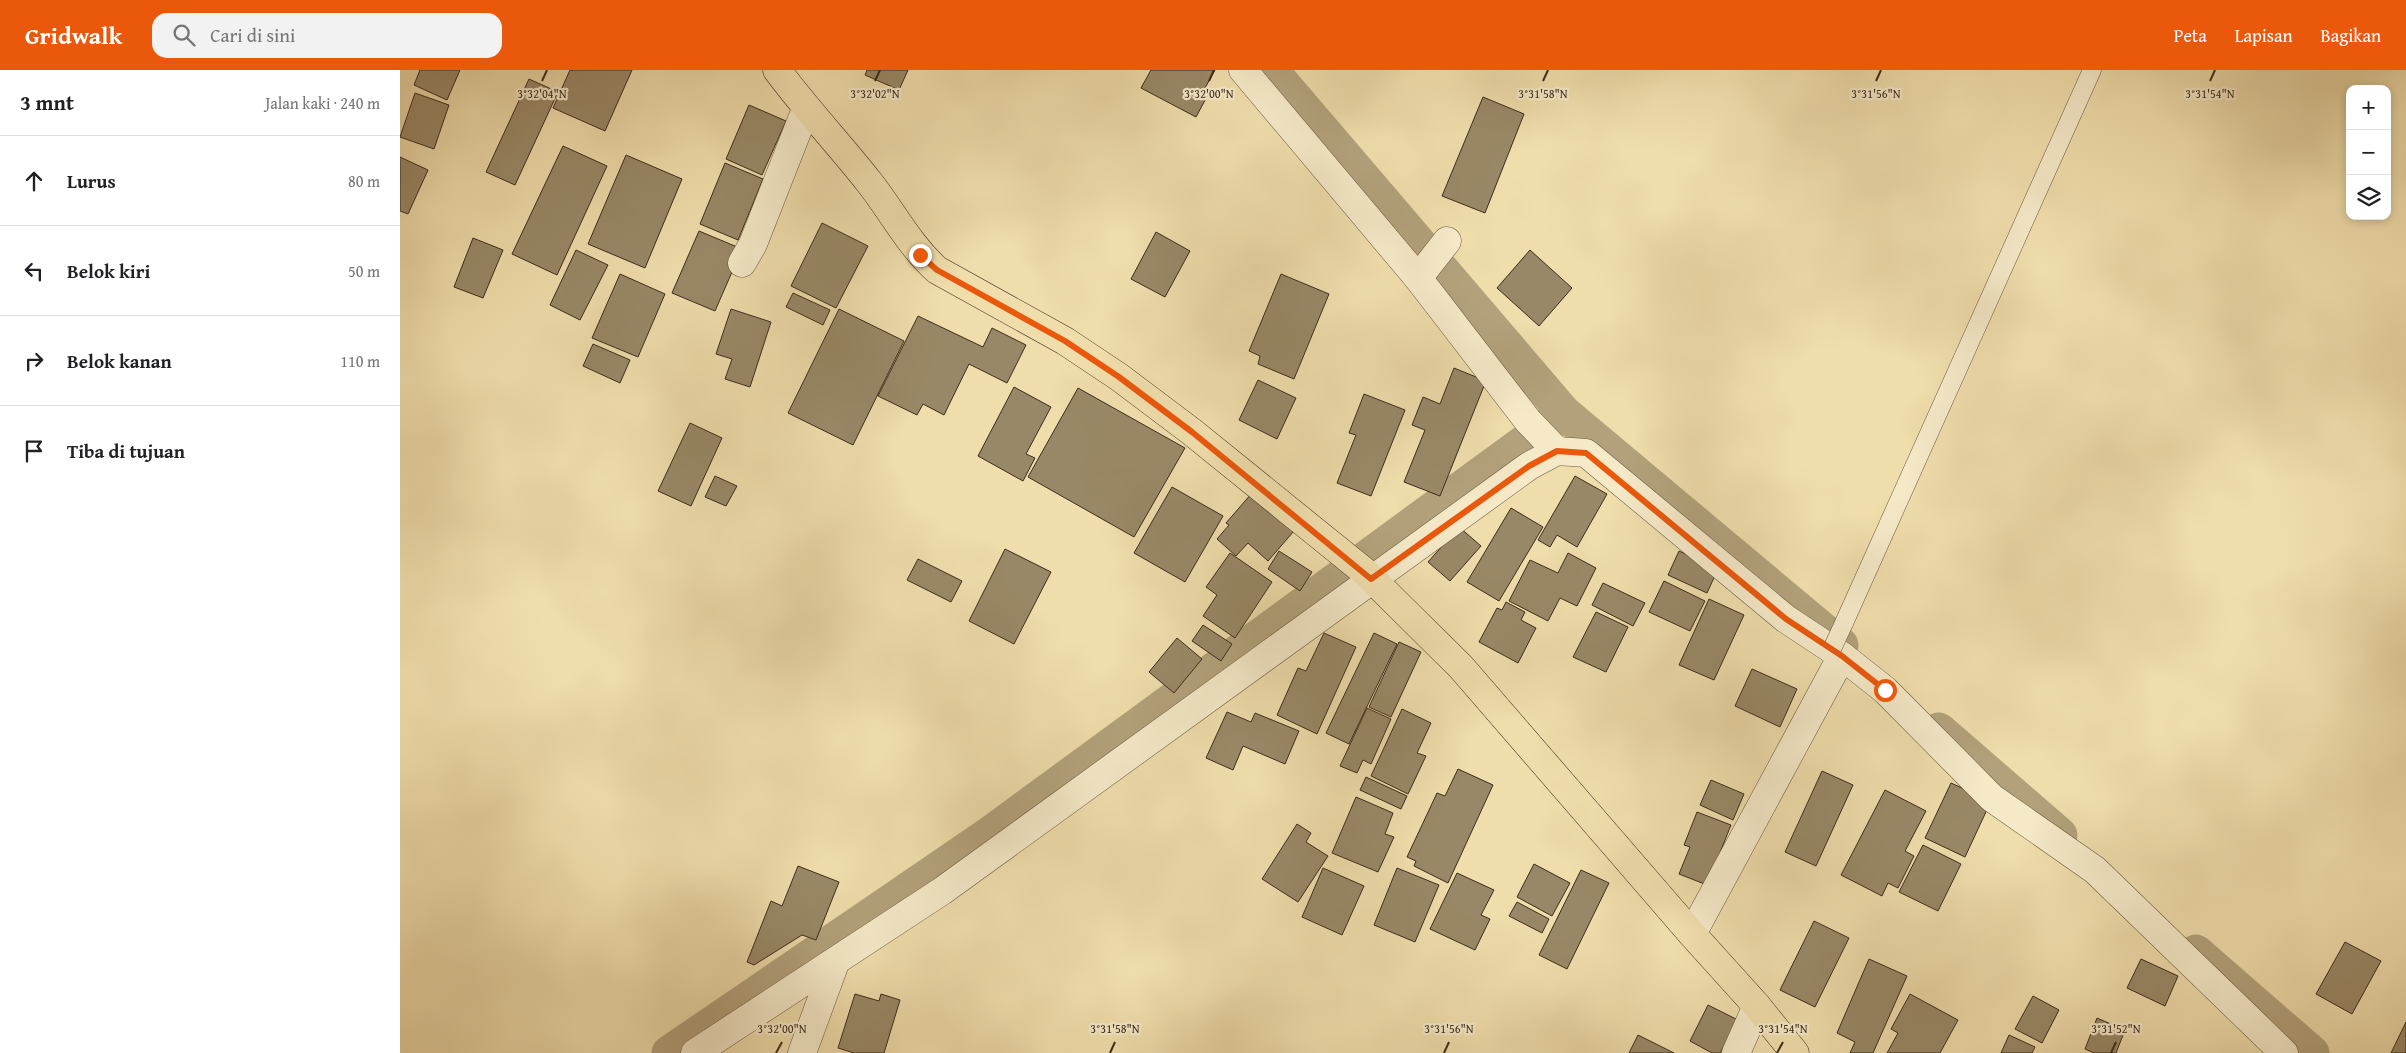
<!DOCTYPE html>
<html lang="id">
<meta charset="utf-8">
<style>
:root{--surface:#fff;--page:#f2f2f2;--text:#202124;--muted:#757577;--line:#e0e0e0;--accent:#ea580c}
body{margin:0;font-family:"Gentium Book Plus",serif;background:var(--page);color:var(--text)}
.controls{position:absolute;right:15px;top:15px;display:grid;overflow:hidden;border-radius:10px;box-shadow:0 2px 8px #0003}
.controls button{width:45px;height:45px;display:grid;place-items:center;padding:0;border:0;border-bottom:1px solid var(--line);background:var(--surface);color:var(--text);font:25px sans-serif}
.stop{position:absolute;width:15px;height:15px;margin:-11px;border:4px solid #ea580c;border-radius:50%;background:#fff}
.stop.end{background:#ea580c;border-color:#fff;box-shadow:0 1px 5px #0008}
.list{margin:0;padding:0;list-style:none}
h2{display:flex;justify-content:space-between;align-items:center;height:65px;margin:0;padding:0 20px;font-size:21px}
h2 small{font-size:16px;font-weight:400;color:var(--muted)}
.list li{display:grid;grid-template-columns:32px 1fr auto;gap:15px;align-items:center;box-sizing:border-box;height:90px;padding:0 20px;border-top:1px solid var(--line)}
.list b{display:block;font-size:19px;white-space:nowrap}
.list em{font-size:16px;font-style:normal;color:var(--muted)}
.icon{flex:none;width:28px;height:28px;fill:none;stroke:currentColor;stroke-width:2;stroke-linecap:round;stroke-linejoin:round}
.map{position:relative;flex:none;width:2006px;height:983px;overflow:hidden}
header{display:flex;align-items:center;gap:30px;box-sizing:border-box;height:70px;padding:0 25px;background:var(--accent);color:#fff}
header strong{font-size:24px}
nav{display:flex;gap:28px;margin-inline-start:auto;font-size:18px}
.search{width:350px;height:45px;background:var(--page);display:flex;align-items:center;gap:12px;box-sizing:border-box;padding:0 18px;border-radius:15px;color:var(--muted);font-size:19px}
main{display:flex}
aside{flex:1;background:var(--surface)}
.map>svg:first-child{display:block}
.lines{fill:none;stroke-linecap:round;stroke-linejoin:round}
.canal{stroke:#b2a17b;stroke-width:35}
.building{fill:#998867;stroke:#3c2c1d}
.service-casing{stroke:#695840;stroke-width:19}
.minor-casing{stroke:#695840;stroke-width:29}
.primary-casing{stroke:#3c2c1d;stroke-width:29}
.service{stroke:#f5e9c8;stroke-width:18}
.minor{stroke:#f5e9c8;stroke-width:28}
.primary{stroke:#efddab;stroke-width:28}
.service-bridge-casing{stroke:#695840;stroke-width:19;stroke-linecap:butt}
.service-bridge{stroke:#f5e9c8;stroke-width:18}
.route{stroke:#ea580c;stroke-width:6}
.ticks{fill:none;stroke:#3c2c1d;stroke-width:2}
.ticks-label{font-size:12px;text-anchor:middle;fill:#3c2c1d;stroke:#f5e9c8;stroke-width:4.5;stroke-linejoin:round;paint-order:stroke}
</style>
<header>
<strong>Gridwalk</strong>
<div class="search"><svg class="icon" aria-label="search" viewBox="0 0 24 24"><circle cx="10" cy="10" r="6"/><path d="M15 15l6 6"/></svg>Cari di sini</div>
<nav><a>Peta</a><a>Lapisan</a><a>Bagikan</a></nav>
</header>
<main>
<aside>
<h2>3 mnt<small>Jalan kaki · 240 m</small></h2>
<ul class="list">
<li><svg class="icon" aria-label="ahead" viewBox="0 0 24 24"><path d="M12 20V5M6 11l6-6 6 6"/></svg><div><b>Lurus</b></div><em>80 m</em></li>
<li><svg class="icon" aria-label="left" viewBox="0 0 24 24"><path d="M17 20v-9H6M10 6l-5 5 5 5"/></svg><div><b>Belok kiri</b></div><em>50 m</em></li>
<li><svg class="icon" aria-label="right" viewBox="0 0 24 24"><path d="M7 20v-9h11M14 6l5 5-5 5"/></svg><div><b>Belok kanan</b></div><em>110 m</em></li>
<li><svg class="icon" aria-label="arrive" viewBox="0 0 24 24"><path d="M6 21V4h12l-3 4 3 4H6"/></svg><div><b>Tiba di tujuan</b></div></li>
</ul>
</aside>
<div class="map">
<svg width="2006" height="983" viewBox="0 0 2006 983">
<rect width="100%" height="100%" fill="#efddab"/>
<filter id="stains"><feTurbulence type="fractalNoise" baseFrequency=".004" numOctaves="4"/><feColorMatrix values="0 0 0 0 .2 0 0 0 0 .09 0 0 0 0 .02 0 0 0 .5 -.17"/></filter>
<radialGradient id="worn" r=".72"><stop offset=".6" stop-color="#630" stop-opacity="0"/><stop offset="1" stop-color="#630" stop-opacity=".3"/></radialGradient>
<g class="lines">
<g class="canal">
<path d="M871,0L1164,343"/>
<path d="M1539,660L1660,765"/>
<path d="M1796,882L1912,983"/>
<path d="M269,983L588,765L1164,343L1441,575"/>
</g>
</g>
<g class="building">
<path d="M20,0H60L47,30L14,15Z"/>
<path d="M170,0H232L205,61L153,38Z"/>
<path d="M467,0H508L499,20L465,5Z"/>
<path d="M751,0H815L805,18L810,21L796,47L741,18Z"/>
<path d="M129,9L158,22L115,115L86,102Z"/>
<path d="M15,23L49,35L34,79L0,67Z"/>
<path d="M1083,27L1124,44L1085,143L1042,126Z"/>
<path d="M349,35L386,51L362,105L326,89Z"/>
<path d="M163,76L207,96L157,205L112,184Z"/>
<path d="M226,85L282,109L245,198L188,174Z"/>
<path d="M0,87L28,100L8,144L0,141Z"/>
<path d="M325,93L363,109L338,170L300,154Z"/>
<path d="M422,153L468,176L436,238L391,216Z"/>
<path d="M299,161L342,179L315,241L272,223Z"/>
<path d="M756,162L790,181L765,227L731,209Z"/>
<path d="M73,168L103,180L83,228L54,217Z"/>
<path d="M176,180L208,195L180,250L150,235Z"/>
<path d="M1130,180L1172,218L1139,256L1097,218Z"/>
<path d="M220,204L265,224L238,287L192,268Z"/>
<path d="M881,204L929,224L894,309L858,294L860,286L849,281Z"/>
<path d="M393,223L430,240L423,255L386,237Z"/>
<path d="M331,239L371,252L350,317L325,309L332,289L316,284Z"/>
<path d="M439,239L504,271L453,375L388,343Z"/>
<path d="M518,246L583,277L592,258L626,275L607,313L569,294L544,345L523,334L517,345L478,326Z"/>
<path d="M193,274L230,290L220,313L183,296Z"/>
<path d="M1054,298L1086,311L1040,426L1004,412L1025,360L1012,355L1023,327L1040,334Z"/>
<path d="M858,310L896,328L877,369L839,350Z"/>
<path d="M614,317L651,337L626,384L635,388L623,411L578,386Z"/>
<path d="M678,318L785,378L734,467L628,407Z"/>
<path d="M964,324L1005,340L971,426L937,413L956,365L949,363Z"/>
<path d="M290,353L322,368L291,436L258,421Z"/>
<path d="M315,406L337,416L326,436L305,427Z"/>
<path d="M1175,406L1207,424L1177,477L1157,465L1150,477L1138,470Z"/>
<path d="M772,417L823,446L785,512L734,483Z"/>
<path d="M852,423L894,461L868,491L848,473L836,486L817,469L829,455L826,453Z"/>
<path d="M1111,438L1143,457L1099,531L1067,512Z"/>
<path d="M1059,457L1081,476L1050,511L1028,492Z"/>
<path d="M605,479L651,502L614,574L569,551Z"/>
<path d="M879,481L912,502L900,521L868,499Z"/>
<path d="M1279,481L1318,499L1307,523L1268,505Z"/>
<path d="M830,483L872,512L835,568L803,546L817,525L806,517Z"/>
<path d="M1168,483L1196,498L1177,536L1160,528L1148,551L1109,531L1130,490L1158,503Z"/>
<path d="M518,489L562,511L551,532L507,510Z"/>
<path d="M1264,511L1305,531L1290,561L1249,542Z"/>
<path d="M1203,513L1245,533L1233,556L1192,535Z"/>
<path d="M1309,529L1344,545L1314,610L1279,595Z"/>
<path d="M1106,532L1125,542L1121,550L1136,558L1118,593L1079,572L1097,538L1102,540Z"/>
<path d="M1196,542L1228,557L1206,602L1173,587Z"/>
<path d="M803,555L832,574L821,591L792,571Z"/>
<path d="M924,563L956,577L917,664L877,645L898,598L906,601Z"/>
<path d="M974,563L997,574L949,674L926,663Z"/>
<path d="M777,568L802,589L774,623L749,602Z"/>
<path d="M999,572L1021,582L991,647L969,637Z"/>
<path d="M1352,599L1397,619L1380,657L1335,636Z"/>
<path d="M967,638L991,649L971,694L963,690L957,703L940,696Z"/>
<path d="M1002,639L1031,653L1017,683L1026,686L1008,724L971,706Z"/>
<path d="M827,642L851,652L855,643L899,661L885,694L843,676L833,700L806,688Z"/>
<path d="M1058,699L1093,715L1048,813L1014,796L1016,791L1007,787L1037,723L1045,726Z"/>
<path d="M1422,701L1453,715L1416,796L1385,782Z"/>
<path d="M966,707L1007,726L1001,739L960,720Z"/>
<path d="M1311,710L1344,724L1333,750L1300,735Z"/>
<path d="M1551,713L1591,731L1565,787L1525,768Z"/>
<path d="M1485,720L1526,741L1505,781L1514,786L1498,818L1488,813L1482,826L1441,805Z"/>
<path d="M956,727L993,743L985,764L994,767L978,802L932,783Z"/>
<path d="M1297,742L1331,755L1307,815L1279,804L1290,777L1284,775Z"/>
<path d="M897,754L911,763L906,772L928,786L898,832L862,809Z"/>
<path d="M1523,775L1561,794L1538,841L1499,822Z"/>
<path d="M1134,794L1170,813L1152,846L1117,827Z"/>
<path d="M398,796L439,812L416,870L402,865L354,895L347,892L371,831L382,836Z"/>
<path d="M923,798L964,816L942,865L902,847Z"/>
<path d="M997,798L1039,815L1015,872L974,855Z"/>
<path d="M1181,800L1209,813L1167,899L1139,885Z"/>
<path d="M1057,803L1094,820L1081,845L1090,849L1075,880L1030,859Z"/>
<path d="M1117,832L1149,849L1142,863L1109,846Z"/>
<path d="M1414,851L1449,868L1415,937L1380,920Z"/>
<path d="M1945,872L1981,891L1952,944L1916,924Z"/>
<path d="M1469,889L1507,906L1473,983H1450L1455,972L1437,963Z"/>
<path d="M1741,889L1778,906L1765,936L1727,918Z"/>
<path d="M455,924L479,931L481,924L500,930L484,983H454L438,978Z"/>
<path d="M1510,924L1558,950L1540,983H1487L1498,963L1491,959Z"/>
<path d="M1633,926L1659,940L1642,973L1615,959Z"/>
<path d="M1308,935L1338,950L1320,983H1312L1290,971Z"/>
<path d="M1697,948L1725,960L1716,983H1694L1685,979Z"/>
<path d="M2006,952V983H1991Z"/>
<path d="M1238,965L1274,983H1229Z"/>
<path d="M1609,965L1635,977L1632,983H1601Z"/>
</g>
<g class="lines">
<g class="service-casing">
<path id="service" d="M1444,553L1692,0"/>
</g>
<g class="minor-casing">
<g id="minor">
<path d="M843,0L1018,208L1128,351L1157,381"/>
<path d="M342,193L353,174L406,39"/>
<path d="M1018,208L1047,171"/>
<path d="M1442,586L1485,620L1592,728L1695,800L1884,983"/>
<path d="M295,983L542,821L1129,396L1157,381L1186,383L1386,549L1442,586L1292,864"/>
<path d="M402,983L435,893"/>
<path d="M1336,983L1357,936"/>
</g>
</g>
<g class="primary-casing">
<path id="primary" d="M377,0C406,39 439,74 469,112C492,141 509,175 537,200L665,271L719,307L792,362L965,502L1061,597L1292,864L1357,936L1395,983"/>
</g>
<use href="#service" class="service"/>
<use href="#minor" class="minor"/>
<use href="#primary" class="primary"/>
<g class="service-bridge-casing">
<path id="service-bridge" d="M1432,579L1444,553"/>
</g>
<use href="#service-bridge" class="service-bridge"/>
</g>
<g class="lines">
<path class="route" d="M520,185L537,200L665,271L719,307L792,362L971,509L1129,396L1157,381L1186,383L1386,549L1442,586L1485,620"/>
</g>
<path class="ticks" d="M142,11L147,0M475,11L480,0M809,11L814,0M1143,11L1148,0M1476,11L1481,0M1810,11L1815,0M376,983L382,972M710,983L715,972M1044,983L1049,972M1377,983L1383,972M1711,983L1716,972"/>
<g class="ticks-label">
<text x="142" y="28">3°32'04"N</text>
<text x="475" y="28">3°32'02"N</text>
<text x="809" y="28">3°32'00"N</text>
<text x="1143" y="28">3°31'58"N</text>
<text x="1476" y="28">3°31'56"N</text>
<text x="1810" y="28">3°31'54"N</text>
<text x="382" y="963">3°32'00"N</text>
<text x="715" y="963">3°31'58"N</text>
<text x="1049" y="963">3°31'56"N</text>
<text x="1383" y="963">3°31'54"N</text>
<text x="1716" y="963">3°31'52"N</text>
</g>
<rect width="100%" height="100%" filter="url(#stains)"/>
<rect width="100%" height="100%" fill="url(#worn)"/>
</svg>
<div class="controls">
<button>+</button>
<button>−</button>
<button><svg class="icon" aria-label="layers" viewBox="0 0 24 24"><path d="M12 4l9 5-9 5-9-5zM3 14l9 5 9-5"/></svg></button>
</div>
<div class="stop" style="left:1485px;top:620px"></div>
<div class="stop end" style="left:520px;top:185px"></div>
</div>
</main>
